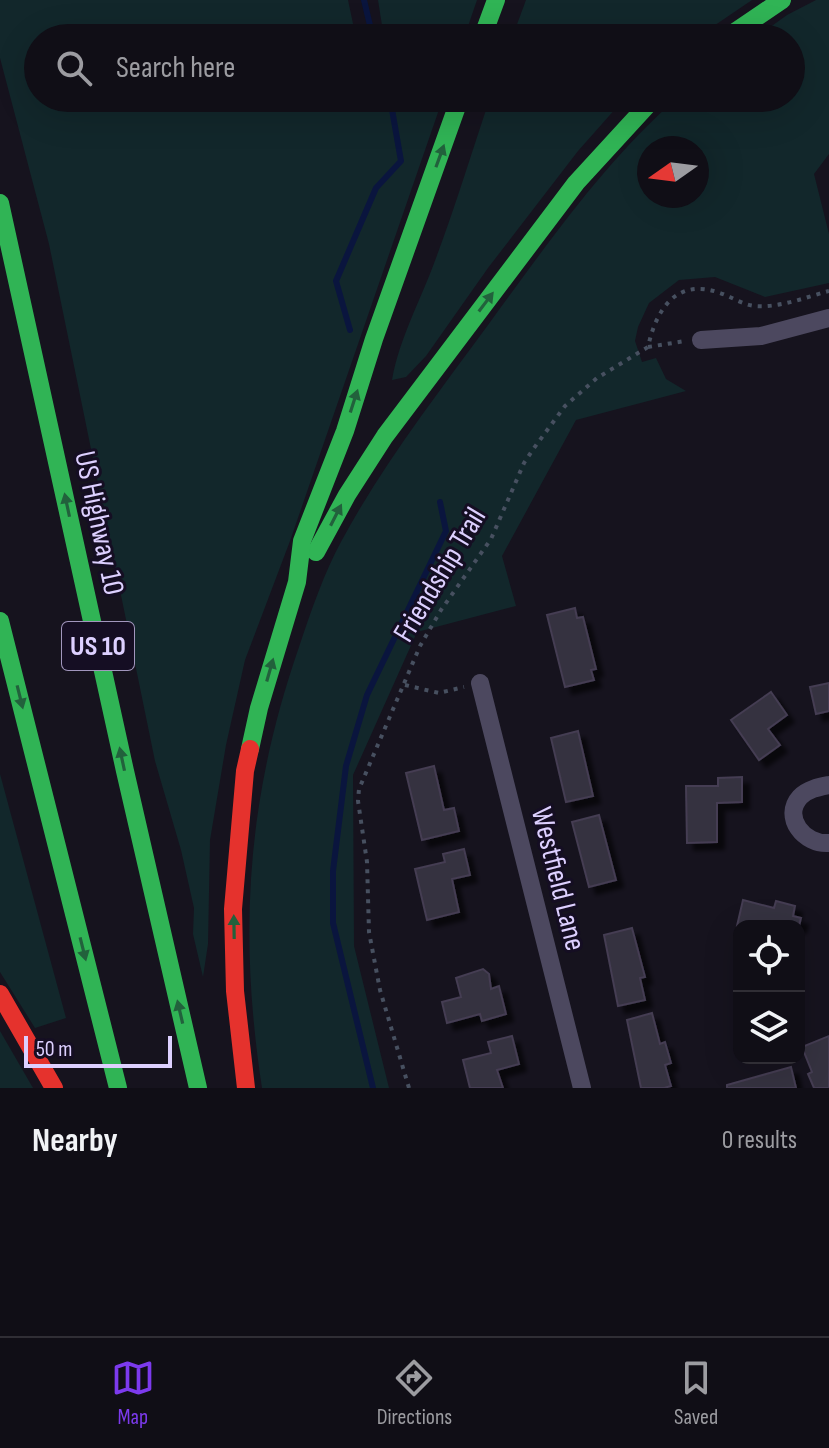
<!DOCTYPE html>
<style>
:root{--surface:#100e16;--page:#19171f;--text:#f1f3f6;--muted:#9c9ca1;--line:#302e35;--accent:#7c3aed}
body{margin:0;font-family:"Sofia Sans Condensed",sans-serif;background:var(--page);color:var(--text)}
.controls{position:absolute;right:24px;bottom:24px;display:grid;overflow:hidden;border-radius:16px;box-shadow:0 8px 32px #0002}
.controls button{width:72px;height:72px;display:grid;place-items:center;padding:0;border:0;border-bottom:2px solid var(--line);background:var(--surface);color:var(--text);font:40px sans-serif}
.compass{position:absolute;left:637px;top:136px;width:72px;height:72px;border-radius:50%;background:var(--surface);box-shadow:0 8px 32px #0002;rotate:256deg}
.scale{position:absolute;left:24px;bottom:20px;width:148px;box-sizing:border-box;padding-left:8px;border:4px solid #ddd0ff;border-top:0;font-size:22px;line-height:28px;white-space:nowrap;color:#ddd0ff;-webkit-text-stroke:6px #150e23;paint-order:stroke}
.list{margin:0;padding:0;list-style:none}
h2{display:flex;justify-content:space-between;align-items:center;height:104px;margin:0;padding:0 32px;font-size:34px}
h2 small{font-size:26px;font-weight:400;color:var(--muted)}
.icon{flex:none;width:44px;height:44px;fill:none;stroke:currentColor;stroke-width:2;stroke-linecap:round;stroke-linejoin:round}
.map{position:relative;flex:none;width:829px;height:1088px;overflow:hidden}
.search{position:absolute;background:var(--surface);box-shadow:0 8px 32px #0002;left:24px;right:24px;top:24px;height:88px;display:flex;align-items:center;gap:20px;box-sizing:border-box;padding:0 28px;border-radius:44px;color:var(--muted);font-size:30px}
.sheet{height:248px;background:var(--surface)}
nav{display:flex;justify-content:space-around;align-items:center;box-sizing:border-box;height:112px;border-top:2px solid var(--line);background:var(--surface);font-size:22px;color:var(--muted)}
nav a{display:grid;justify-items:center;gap:4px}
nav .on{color:var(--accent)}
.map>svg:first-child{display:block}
.green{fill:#12272b;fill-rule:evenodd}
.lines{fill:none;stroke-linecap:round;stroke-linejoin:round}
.stream{stroke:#0a153e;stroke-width:6}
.building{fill:#363140;stroke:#443d52;stroke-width:2;filter:url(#shadow)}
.path{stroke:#475060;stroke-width:4;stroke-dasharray:4 6;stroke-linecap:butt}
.street{stroke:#4c485f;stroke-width:18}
.fast{stroke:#30b455;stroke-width:18}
.jam{stroke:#e5322d;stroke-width:18}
.oneway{fill:#22613c}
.labels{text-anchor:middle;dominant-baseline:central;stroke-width:6;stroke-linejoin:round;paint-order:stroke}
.shield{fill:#150e23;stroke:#a196bd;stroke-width:2}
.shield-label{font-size:28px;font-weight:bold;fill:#ddd0ff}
.street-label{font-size:30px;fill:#ddd0ff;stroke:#150e23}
</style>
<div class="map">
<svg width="829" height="1088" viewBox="0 0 829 1088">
<defs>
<filter id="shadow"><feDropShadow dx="7" dy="7" stdDeviation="2" flood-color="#0009"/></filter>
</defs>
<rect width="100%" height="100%" fill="#16131e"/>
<g class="green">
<path d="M0,0H348L356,38H38V98H443L290,541L245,660L226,745L210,840L208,944L203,977L193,934L194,908L181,850L155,761L49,244L0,58Z"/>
<path d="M378,0H477L464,38H384Z"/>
<path d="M526,0H752L696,38H512Z"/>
<path d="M816,0H829V154L814,174L829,234V283L765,297L715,277L679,280L649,303L638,327L635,341L642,362L656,358L666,379L686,391L576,420L502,556L516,606L417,632L353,775L354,946L389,1088H262C238,931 247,797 299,647C311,611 324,573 342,540C383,464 436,396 488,325C546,246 603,163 677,98H791V38H755L787,15ZM649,148H697V196H649Z"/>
<path d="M490,98H625L578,151L488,268L426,356L406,377L392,380C400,336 421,300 436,258C456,205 472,151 490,98Z"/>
<path d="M0,774L66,1018L35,1028L0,972Z"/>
<path d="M0,1031L33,1088H0Z"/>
</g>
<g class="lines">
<g class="stream">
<path d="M364,0L373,38"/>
<path d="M350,330L336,281L376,188L401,161L390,98"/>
<path d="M373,1088L333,923V871L346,766L367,695L446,531L440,502"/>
</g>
</g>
<g class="building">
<path d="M575,608L577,618L583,617L596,669L591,670L594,680L565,687L547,615Z"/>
<path d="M829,683V711L816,714L810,687Z"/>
<path d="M771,692L787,715L768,729L780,745L759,760L731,720Z"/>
<path d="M578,731L593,796L566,802L551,738Z"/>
<path d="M434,766L444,810L454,808L459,831L422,840L406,773Z"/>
<path d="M742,777V802L717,803V842L687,843L686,786H718V778Z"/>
<path d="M599,815L616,880L589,887L572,822Z"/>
<path d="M464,849L470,875L452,879L459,912L427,920L415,869L445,862L443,854Z"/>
<path d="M743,900L774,908L776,901L795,906L793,916L801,918L799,926H737Z"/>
<path d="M632,928L645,977L640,978L645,1000L618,1006L604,935Z"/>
<path d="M483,969L489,974L491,989L499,986L506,1014L482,1021L480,1014L447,1023L442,1002L461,997L456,978Z"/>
<path d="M652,1013L660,1044L665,1042L671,1063L665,1065L671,1086L664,1088H641L627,1020Z"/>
<path d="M512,1036L519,1064L497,1070L503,1088H470L463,1060L491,1053L488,1042Z"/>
<path d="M829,1036V1088H814L808,1074L812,1072L802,1047Z"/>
<path d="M791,1067L796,1088H727V1085Z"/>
</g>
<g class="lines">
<g class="path">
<path d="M648,347L685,341"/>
<path d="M405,685L439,693L464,687"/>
<path d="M409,1088L380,990L369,932L367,862L358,801L359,789L420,646L441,610L491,539L524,463L534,448L565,406L597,378L648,347C656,310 676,277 720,293C732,297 743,305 755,306C780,308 806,297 829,291"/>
</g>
<g class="street">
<path d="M701,340L761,336L829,318"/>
<path d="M480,683L582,1088"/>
<path d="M829,785C819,787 808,789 800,797C782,817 804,845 829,843"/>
</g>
<g class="fast">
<path d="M482,38L496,0"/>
<path d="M726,38L782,0"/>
<path d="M0,203L125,771L198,1088"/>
<path d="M316,552L347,495L385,436L576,183L654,98"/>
<path d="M0,621L118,1088"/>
<path d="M250,749L259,708L297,582L302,541L345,431L374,339L460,98"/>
</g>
<g class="jam">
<path d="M0,994L54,1088"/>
<path d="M246,1088L235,991L233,909L245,771L250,749"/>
</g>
</g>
<defs><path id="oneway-solid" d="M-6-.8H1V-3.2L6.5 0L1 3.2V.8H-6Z" transform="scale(2)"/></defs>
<g class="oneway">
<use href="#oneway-solid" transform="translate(440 156) rotate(-70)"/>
<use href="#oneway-solid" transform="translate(486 302) rotate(-53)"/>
<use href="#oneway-solid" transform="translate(354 401) rotate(-72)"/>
<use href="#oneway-solid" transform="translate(67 505) rotate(-102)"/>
<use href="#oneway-solid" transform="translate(336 515) rotate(-63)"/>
<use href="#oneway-solid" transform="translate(270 670) rotate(-74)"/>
<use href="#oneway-solid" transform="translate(20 697) rotate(76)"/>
<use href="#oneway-solid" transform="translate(122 759) rotate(-102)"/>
<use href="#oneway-solid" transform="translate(234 927) rotate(-91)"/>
<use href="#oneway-solid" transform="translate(83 949) rotate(76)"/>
<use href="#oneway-solid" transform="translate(180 1012) rotate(-103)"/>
</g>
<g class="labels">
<rect class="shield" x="62" y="622" width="72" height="48" rx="6"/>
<g class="shield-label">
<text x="98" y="646">US 10</text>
</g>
<g class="street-label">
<text transform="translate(99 523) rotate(78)">US Highway 10</text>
<text transform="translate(440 575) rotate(-59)">Friendship Trail</text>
<text transform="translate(558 879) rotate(76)">Westfield Lane</text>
</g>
</g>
</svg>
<div class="controls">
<button><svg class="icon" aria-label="locate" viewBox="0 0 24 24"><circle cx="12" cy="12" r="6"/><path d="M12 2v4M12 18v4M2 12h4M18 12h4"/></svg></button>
<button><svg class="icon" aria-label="layers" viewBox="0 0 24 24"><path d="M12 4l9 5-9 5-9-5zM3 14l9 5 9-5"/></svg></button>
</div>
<svg class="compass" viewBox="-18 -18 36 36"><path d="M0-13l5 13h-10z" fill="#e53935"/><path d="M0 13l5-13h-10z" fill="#9c9ca1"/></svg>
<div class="scale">50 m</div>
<div class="search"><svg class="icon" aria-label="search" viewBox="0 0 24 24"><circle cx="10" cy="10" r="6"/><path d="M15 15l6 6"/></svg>Search here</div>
</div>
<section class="sheet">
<h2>Nearby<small>0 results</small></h2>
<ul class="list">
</ul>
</section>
<nav>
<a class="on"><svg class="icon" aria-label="map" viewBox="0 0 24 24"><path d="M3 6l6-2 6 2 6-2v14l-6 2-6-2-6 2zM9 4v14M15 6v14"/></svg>Map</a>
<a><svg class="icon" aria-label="directions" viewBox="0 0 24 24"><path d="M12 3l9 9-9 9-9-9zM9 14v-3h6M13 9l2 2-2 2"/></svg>Directions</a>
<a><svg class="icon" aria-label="saved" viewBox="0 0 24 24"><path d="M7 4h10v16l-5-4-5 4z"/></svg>Saved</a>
</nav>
